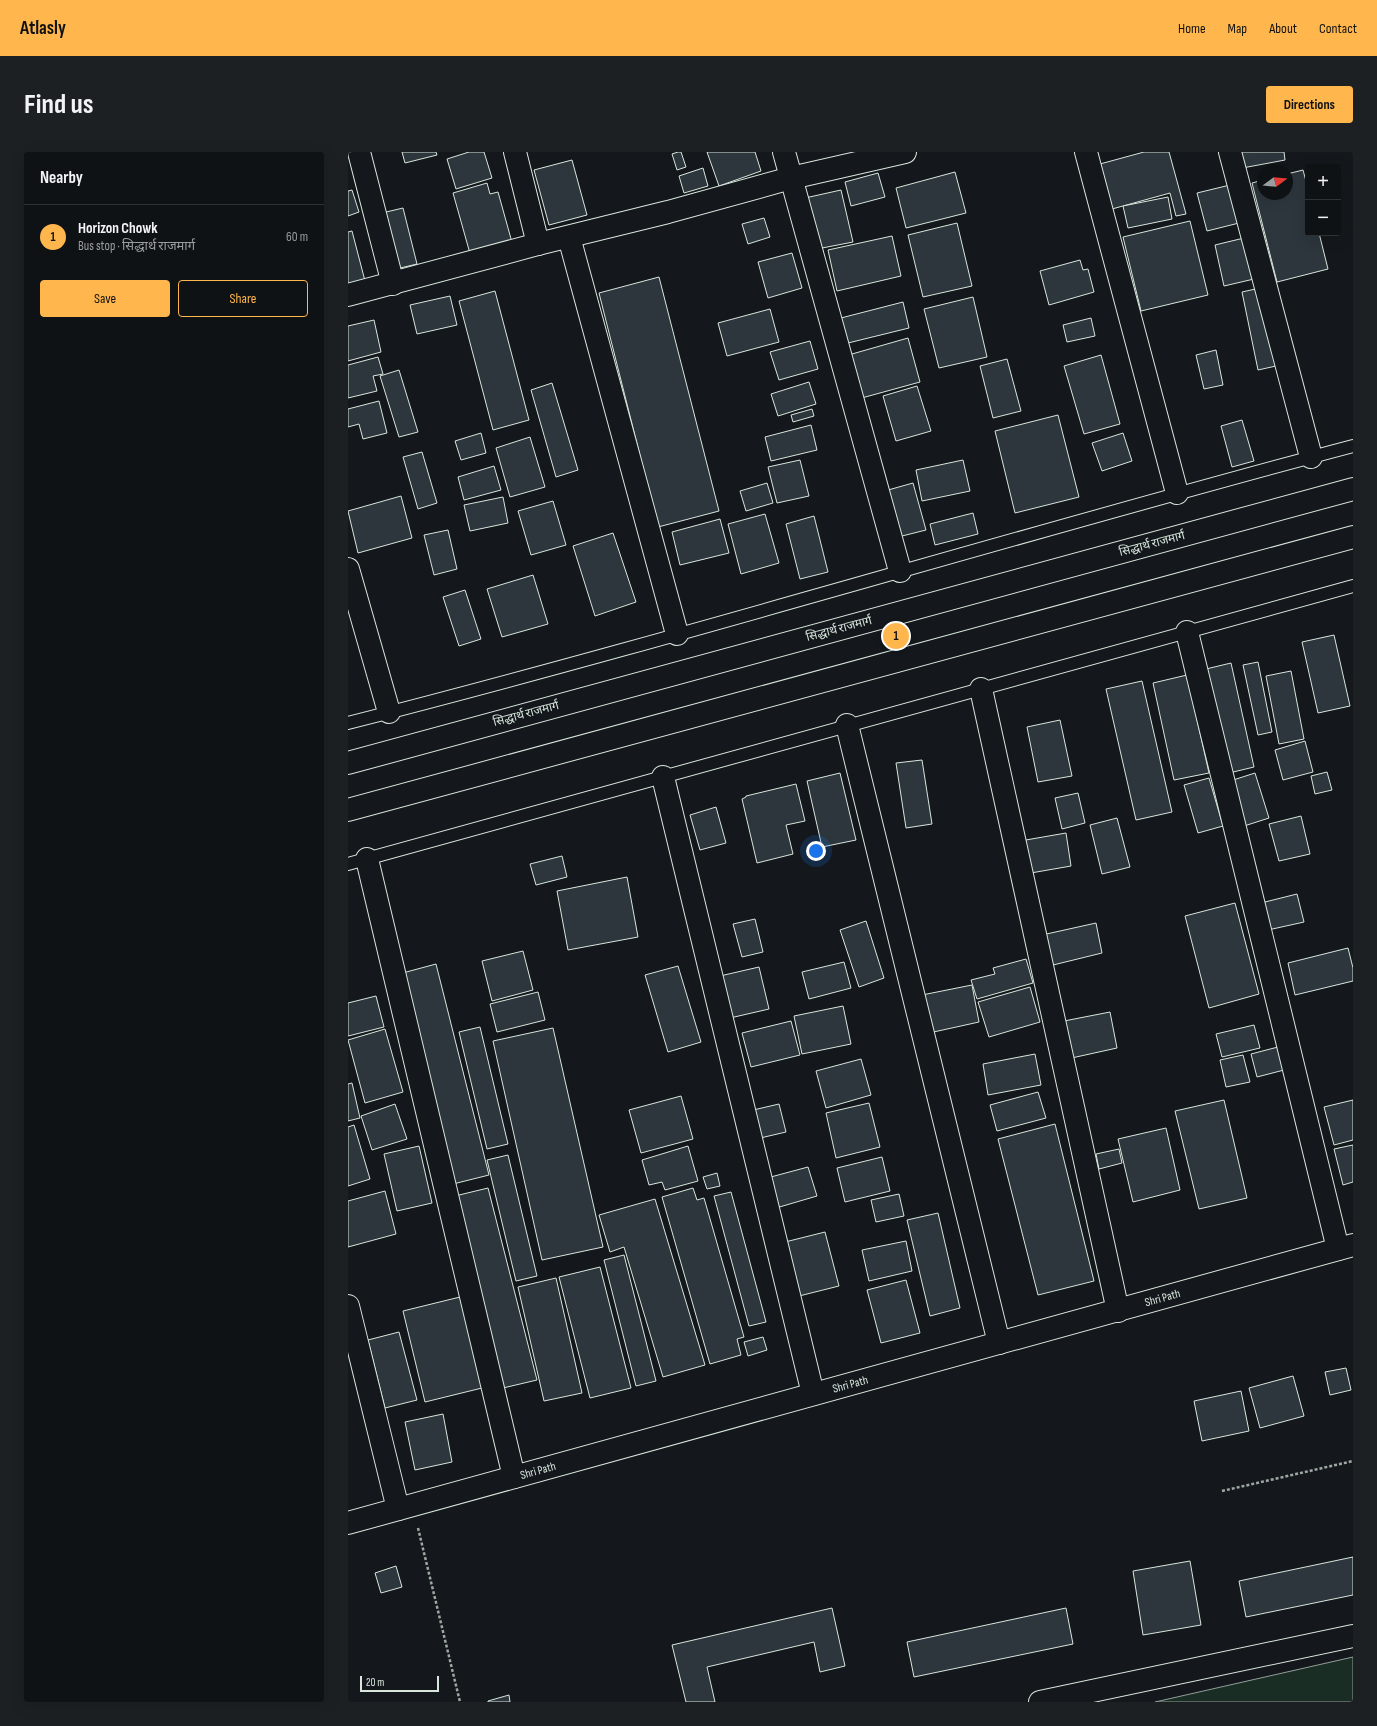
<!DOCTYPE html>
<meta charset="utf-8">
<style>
:root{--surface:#0f1215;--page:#1d2022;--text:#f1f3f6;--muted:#9b9ea0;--line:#2f3234;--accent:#ffb74d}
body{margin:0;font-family:"Sofia Sans Condensed","Noto Sans Devanagari",sans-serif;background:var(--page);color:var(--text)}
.controls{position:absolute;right:12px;top:12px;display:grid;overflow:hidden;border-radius:4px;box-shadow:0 4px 16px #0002}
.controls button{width:36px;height:36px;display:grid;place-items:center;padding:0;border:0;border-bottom:1px solid var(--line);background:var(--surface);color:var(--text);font:20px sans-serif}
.compass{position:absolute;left:909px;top:12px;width:36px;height:36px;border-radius:50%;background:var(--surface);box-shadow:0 4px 16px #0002;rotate:74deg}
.scale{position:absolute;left:12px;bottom:10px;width:79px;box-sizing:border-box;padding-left:4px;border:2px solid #d8e6dc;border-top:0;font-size:11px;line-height:14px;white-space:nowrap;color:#d8e6dc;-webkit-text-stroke:3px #14181c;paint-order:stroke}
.you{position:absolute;left:468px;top:699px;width:14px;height:14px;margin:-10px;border:3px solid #fff;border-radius:50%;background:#1a73e8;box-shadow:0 0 0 6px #1a73e833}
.badge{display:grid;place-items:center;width:26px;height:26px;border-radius:50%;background:var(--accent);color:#111;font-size:13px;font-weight:700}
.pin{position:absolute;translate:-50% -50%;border:2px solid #fff;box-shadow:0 1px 4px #0006}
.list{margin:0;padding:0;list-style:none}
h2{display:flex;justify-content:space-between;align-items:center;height:52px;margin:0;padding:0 16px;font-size:17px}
h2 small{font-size:13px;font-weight:400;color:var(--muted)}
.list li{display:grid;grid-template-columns:26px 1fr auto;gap:12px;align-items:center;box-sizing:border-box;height:64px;padding:0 16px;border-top:1px solid var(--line)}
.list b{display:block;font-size:15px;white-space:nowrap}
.list p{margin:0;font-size:13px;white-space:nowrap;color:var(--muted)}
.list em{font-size:13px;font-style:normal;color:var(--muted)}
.actions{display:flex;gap:8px;padding:12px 16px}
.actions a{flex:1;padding:9px 0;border:1px solid var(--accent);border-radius:4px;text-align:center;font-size:14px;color:var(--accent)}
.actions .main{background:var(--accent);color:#111}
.map{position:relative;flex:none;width:1005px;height:1550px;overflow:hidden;border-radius:4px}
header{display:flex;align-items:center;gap:24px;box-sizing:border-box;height:56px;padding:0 20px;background:var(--accent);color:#111}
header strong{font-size:19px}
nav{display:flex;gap:22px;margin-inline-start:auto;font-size:14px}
.intro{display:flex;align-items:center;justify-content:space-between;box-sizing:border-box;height:96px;padding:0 24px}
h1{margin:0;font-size:28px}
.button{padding:10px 18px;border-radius:4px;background:var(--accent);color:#111;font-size:14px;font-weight:700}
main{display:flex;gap:24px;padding:0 24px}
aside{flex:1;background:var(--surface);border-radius:4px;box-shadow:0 4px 16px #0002}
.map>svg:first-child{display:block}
.green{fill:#1a2d24;stroke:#939e99}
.building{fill:#2c363c;stroke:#d8e6dc}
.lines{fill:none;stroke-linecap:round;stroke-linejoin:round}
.service-casing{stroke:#d8e6dc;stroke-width:14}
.minor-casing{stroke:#d8e6dc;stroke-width:24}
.trunk-casing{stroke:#d8e6dc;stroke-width:24}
.path{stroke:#9da8a2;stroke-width:2.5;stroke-dasharray:3 2;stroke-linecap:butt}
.service{stroke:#14181c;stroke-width:12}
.minor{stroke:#14181c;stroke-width:22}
.trunk{stroke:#14181c;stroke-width:22}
.labels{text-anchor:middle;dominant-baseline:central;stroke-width:3;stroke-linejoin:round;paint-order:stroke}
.street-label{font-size:12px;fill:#d8e6dc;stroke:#14181c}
</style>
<header>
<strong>Atlasly</strong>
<nav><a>Home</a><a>Map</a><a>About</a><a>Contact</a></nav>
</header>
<div class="intro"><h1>Find us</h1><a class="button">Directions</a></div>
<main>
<aside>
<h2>Nearby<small></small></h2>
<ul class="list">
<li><span class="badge">1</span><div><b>Horizon Chowk</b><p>Bus stop · सिद्धार्थ राजमार्ग</p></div><em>60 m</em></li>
</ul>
<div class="actions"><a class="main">Save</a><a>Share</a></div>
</aside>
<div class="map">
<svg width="1005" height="1550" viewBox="0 0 1005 1550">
<rect width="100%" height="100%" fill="#14181c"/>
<path class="green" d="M1005,1505V1550H807Z"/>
<g class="building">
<path d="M54,0H88L89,3L57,11Z"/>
<path d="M121,0H136L144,26L108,37L99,7Z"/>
<path d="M330,0H333L338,15L329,18L324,2Z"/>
<path d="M359,0H407L413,19L371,34Z"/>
<path d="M796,0H821L838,62L828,64L822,41L764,57L752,12Z"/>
<path d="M886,0H936L937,8L889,17Z"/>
<path d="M224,8L239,63L201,73L186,18Z"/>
<path d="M355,16L360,34L336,41L331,24Z"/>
<path d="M955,18L960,37V81H971L980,117L929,130L904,31L915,28V42H939V22Z"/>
<path d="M607,20L618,61L558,76L548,36Z"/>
<path d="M530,21L537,45L503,54L497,30Z"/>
<path d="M139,31L142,42L150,40L165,94L123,105L105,41Z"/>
<path d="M882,33L891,71L859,79L849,41Z"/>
<path d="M4,38L11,60L0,64V39Z"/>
<path d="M493,38L505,90L469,97L457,46Z"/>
<path d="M820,45L824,67L780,76L775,54Z"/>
<path d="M55,56L69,112L48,117L34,61Z"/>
<path d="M416,66L422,85L400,92L394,72Z"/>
<path d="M842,69L860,143L793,159L775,85Z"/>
<path d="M609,71L624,134L575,145L560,83Z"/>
<path d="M4,79L17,129L0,133V80Z"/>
<path d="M544,84L553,124L489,139L480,98Z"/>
<path d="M896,86L906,127L876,134L867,93Z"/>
<path d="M444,101L454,136L420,146L410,110Z"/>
<path d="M732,108L735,118L740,117L746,140L701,153L692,119Z"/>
<path d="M311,125L371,359L310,375L251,141Z"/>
<path d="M912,136L928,214L910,218L894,140Z"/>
<path d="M147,139L181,268L145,278L111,149Z"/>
<path d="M102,144L109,173L69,182L62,153Z"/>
<path d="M625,145L639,205L591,216L576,157Z"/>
<path d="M555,150L561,176L500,191L493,166Z"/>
<path d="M422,157L431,190L379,204L370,171Z"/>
<path d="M743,166L747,184L719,190L715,173Z"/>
<path d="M26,168L33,200L0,209V174Z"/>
<path d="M560,186L572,230L510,247L497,204Z"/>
<path d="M462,189L470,217L431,228L422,200Z"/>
<path d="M868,198L875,233L856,237L848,203Z"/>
<path d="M753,203L772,272L736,282L716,214Z"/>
<path d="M30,205L35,222L25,224L29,239L0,246V213Z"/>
<path d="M659,207L673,259L645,266L632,214Z"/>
<path d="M51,218L70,280L51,285L32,224Z"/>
<path d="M461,230L468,252L430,264L423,242Z"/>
<path d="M204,231L230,318L208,325L183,238Z"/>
<path d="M569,234L583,279L548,289L535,244Z"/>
<path d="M31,249L39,281L15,287L11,272L0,275V257Z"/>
<path d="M464,257L466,264L445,270L443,263Z"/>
<path d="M710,263L731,345L667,361L647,279Z"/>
<path d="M894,268L906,309L884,315L873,274Z"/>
<path d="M463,273L469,298L423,309L417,285Z"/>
<path d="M133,281L138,301L113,308L107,289Z"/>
<path d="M775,281L784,309L754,319L744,291Z"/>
<path d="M182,285L197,335L162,345L148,296Z"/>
<path d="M74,300L89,351L70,357L55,305Z"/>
<path d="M452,308L461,344L429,351L420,315Z"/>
<path d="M615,308L622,339L574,349L568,318Z"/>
<path d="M146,314L153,338L116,348L110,325Z"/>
<path d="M419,331L425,351L398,359L392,339Z"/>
<path d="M565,331L578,378L546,386L533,340Z"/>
<path d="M53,344L64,386L10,401L0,359Z"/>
<path d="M155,345L160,371L122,379L116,353Z"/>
<path d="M205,349L218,393L183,403L170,359Z"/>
<path d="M625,361L630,382L587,393L582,372Z"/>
<path d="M417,362L431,411L393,422L380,372Z"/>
<path d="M466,364L480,420L452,427L438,372Z"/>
<path d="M372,367L381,401L332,413L324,380Z"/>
<path d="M100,378L109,417L86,423L76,383Z"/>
<path d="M265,381L288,450L247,464L225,394Z"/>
<path d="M185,423L200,472L154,485L139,437Z"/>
<path d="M117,438L133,487L111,494L95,445Z"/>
<path d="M986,483L1002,554L970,561L954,490Z"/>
<path d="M910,510L924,580L910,583L895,513Z"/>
<path d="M883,511L906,615L881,621L858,517Z"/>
<path d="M943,519L956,587L931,592L918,524Z"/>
<path d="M839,523L861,621L826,628L805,531Z"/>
<path d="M794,529L824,660L788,668L758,537Z"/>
<path d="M712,568L724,624L690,630L679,575Z"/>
<path d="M957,589L965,620L935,628L927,598Z"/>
<path d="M574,608L584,672L558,676L548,611Z"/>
<path d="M979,620L984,638L967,642L963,624Z"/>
<path d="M492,621L508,688L474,695L459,629Z"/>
<path d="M907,621L921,666L893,675L879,630Z"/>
<path d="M861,626L875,674L850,681L836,633Z"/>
<path d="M448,632L457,669L438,673L445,702L409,711L394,647L398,645V644Z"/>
<path d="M730,641L737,671L714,677L707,646Z"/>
<path d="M368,655L378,691L352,698L342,663Z"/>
<path d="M953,664L962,702L931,709L921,672Z"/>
<path d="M769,666L782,715L754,722L742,673Z"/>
<path d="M718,681L723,714L677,722L672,689Z"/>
<path d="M214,704L219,725L188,733L182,712Z"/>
<path d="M279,725L290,785L220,798L209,739Z"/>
<path d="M949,742L956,770L920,778L913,751Z"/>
<path d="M887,751L911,842L861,856L837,764Z"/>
<path d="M407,767L415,800L394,805L385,772Z"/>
<path d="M518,769L536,826L511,835L492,778Z"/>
<path d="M748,771L754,801L701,814L694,783Z"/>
<path d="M1000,796L1005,816V829L947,843L940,811Z"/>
<path d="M175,799L185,838L144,849L134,809Z"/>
<path d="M678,807L685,831L629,847L623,828L647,822L645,816Z"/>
<path d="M496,810L503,836L461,847L454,820Z"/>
<path d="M88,812L141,1023L105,1032L51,822Z"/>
<path d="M330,814L353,890L320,900L297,823Z"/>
<path d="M411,815L421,857L382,866L372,824Z"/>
<path d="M624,833L631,870L581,881L574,843Z"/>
<path d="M682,835L692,870L641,885L630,850Z"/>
<path d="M190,840L197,868L149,880L142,852Z"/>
<path d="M28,844L36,875L0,884V851Z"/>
<path d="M495,854L503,892L454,902L446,864Z"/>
<path d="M762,860L769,896L719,907L711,870Z"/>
<path d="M443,869L452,903L403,915L394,881Z"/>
<path d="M906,873L912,896L874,905L868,882Z"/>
<path d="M132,875L160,992L139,997L111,880Z"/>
<path d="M205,876L255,1095L194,1108L145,889Z"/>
<path d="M37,877L55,940L17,951L0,888Z"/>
<path d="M930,895L936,918L909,925L903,902Z"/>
<path d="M687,902L693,933L640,943L635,912Z"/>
<path d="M895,903L902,930L878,935L872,908Z"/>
<path d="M513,907L523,943L478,956L468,919Z"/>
<path d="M4,931L12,966L0,969V932Z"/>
<path d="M690,940L698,966L649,979L642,953Z"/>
<path d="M333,944L345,987L293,1001L281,958Z"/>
<path d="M876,948L899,1046L851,1057L827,959Z"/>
<path d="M1005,948V988L986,993L976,955Z"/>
<path d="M521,951L532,995L488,1006L478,961Z"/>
<path d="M47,952L59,987L24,998L13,964Z"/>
<path d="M431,952L438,980L408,987L401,959Z"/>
<path d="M707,972L746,1129L690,1143L650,987Z"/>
<path d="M6,973L22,1027L0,1034V975Z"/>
<path d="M818,976L832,1038L785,1050L770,987Z"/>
<path d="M1005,993V1030L995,1033L986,997Z"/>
<path d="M71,994L84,1051L49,1059L36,1002Z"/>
<path d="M340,994L350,1029L317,1038L314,1030L301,1033L294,1008Z"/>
<path d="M771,997L774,1011L751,1017L748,1002Z"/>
<path d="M160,1003L189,1124L168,1129L139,1008Z"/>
<path d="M534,1005L542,1039L497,1050L489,1016Z"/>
<path d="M460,1015L469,1044L428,1056L419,1026Z"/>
<path d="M369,1021L372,1034L359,1037L355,1025Z"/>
<path d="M140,1036L189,1228L155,1236L107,1044Z"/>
<path d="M345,1036L349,1048L356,1046L396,1185L389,1187L393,1203L362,1212L314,1045Z"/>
<path d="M37,1039L48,1082L0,1095V1049Z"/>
<path d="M383,1040L418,1170L401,1174L366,1044Z"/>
<path d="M551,1042L556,1064L528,1070L523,1048Z"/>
<path d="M307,1047L357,1213L315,1225L276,1095L262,1100L251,1063Z"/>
<path d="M590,1061L612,1156L582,1164L559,1068Z"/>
<path d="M477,1080L491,1134L447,1145L433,1091Z"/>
<path d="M558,1089L564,1119L521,1129L514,1098Z"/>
<path d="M276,1103L308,1229L288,1234L256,1108Z"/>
<path d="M252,1115L283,1236L242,1246L211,1125Z"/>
<path d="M208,1126L234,1241L196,1249L170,1135Z"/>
<path d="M558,1128L572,1181L533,1191L519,1138Z"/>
<path d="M112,1145L134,1236L77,1250L55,1159Z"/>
<path d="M51,1180L69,1248L37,1256L20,1188Z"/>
<path d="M415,1185L419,1198L400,1204L396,1190Z"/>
<path d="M998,1216L1003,1238L982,1243L977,1220Z"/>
<path d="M945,1224L956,1264L912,1276L901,1236Z"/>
<path d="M893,1239L901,1279L854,1289L846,1249Z"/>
<path d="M95,1262L104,1310L67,1318L57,1270Z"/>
<path d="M1005,1405V1443L898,1465L891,1429Z"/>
<path d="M842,1409L853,1473L795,1483L785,1419Z"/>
<path d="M48,1414L54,1435L33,1441L27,1421Z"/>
<path d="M484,1456L497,1514L472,1520L466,1490L359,1515L367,1550H338L324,1493Z"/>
<path d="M718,1456L725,1492L566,1525L559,1490Z"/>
<path d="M161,1543L162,1550H140V1549Z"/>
</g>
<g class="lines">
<g class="service-casing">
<g id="service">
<path d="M0,571C337,485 669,383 1005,294"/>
<path d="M0,712L1005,434"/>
</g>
</g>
<g class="minor-casing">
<g id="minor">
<path d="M11,0L45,132"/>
<path d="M167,0L190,92"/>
<path d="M436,0L552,419"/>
<path d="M738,0L829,341"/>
<path d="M882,0L963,305"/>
<path d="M221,85L329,482"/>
<path d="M0,143L190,92L320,60L443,26L557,0"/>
<path d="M0,417L41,560"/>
<path d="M839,480L990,1097"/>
<path d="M633,537L770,1159"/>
<path d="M499,573L651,1191"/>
<path d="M315,625L465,1242"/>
<path d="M19,707L166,1325"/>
<path d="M0,1154L50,1357"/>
<path id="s1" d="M0,1371L1005,1093"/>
<path d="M692,1550L1005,1484"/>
</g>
</g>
<g class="trunk-casing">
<g id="trunk">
<path d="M0,611L1005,337"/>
<path d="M0,658L1005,385"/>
</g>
</g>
<g class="path">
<path d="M874,1339L1005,1309"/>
<path d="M70,1376L112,1550"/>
</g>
<use href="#service" class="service"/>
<use href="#minor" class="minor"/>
<use href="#trunk" class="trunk"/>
</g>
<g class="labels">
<g class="street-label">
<text transform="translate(804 392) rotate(-15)">सिद्धार्थ राजमार्ग</text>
<text transform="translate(491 477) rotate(-15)">सिद्धार्थ राजमार्ग</text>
<text transform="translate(178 562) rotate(-15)">सिद्धार्थ राजमार्ग</text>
<text stroke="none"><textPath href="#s1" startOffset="845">Shri Path</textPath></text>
<text stroke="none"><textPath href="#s1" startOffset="521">Shri Path</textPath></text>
<text stroke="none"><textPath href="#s1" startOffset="197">Shri Path</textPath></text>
</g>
</g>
</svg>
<div class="controls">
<button>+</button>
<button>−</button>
</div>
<svg class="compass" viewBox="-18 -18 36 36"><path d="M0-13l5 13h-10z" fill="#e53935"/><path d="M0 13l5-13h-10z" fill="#9b9ea0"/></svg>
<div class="scale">20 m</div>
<div class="you"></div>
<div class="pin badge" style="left:548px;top:484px">1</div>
</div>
</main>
